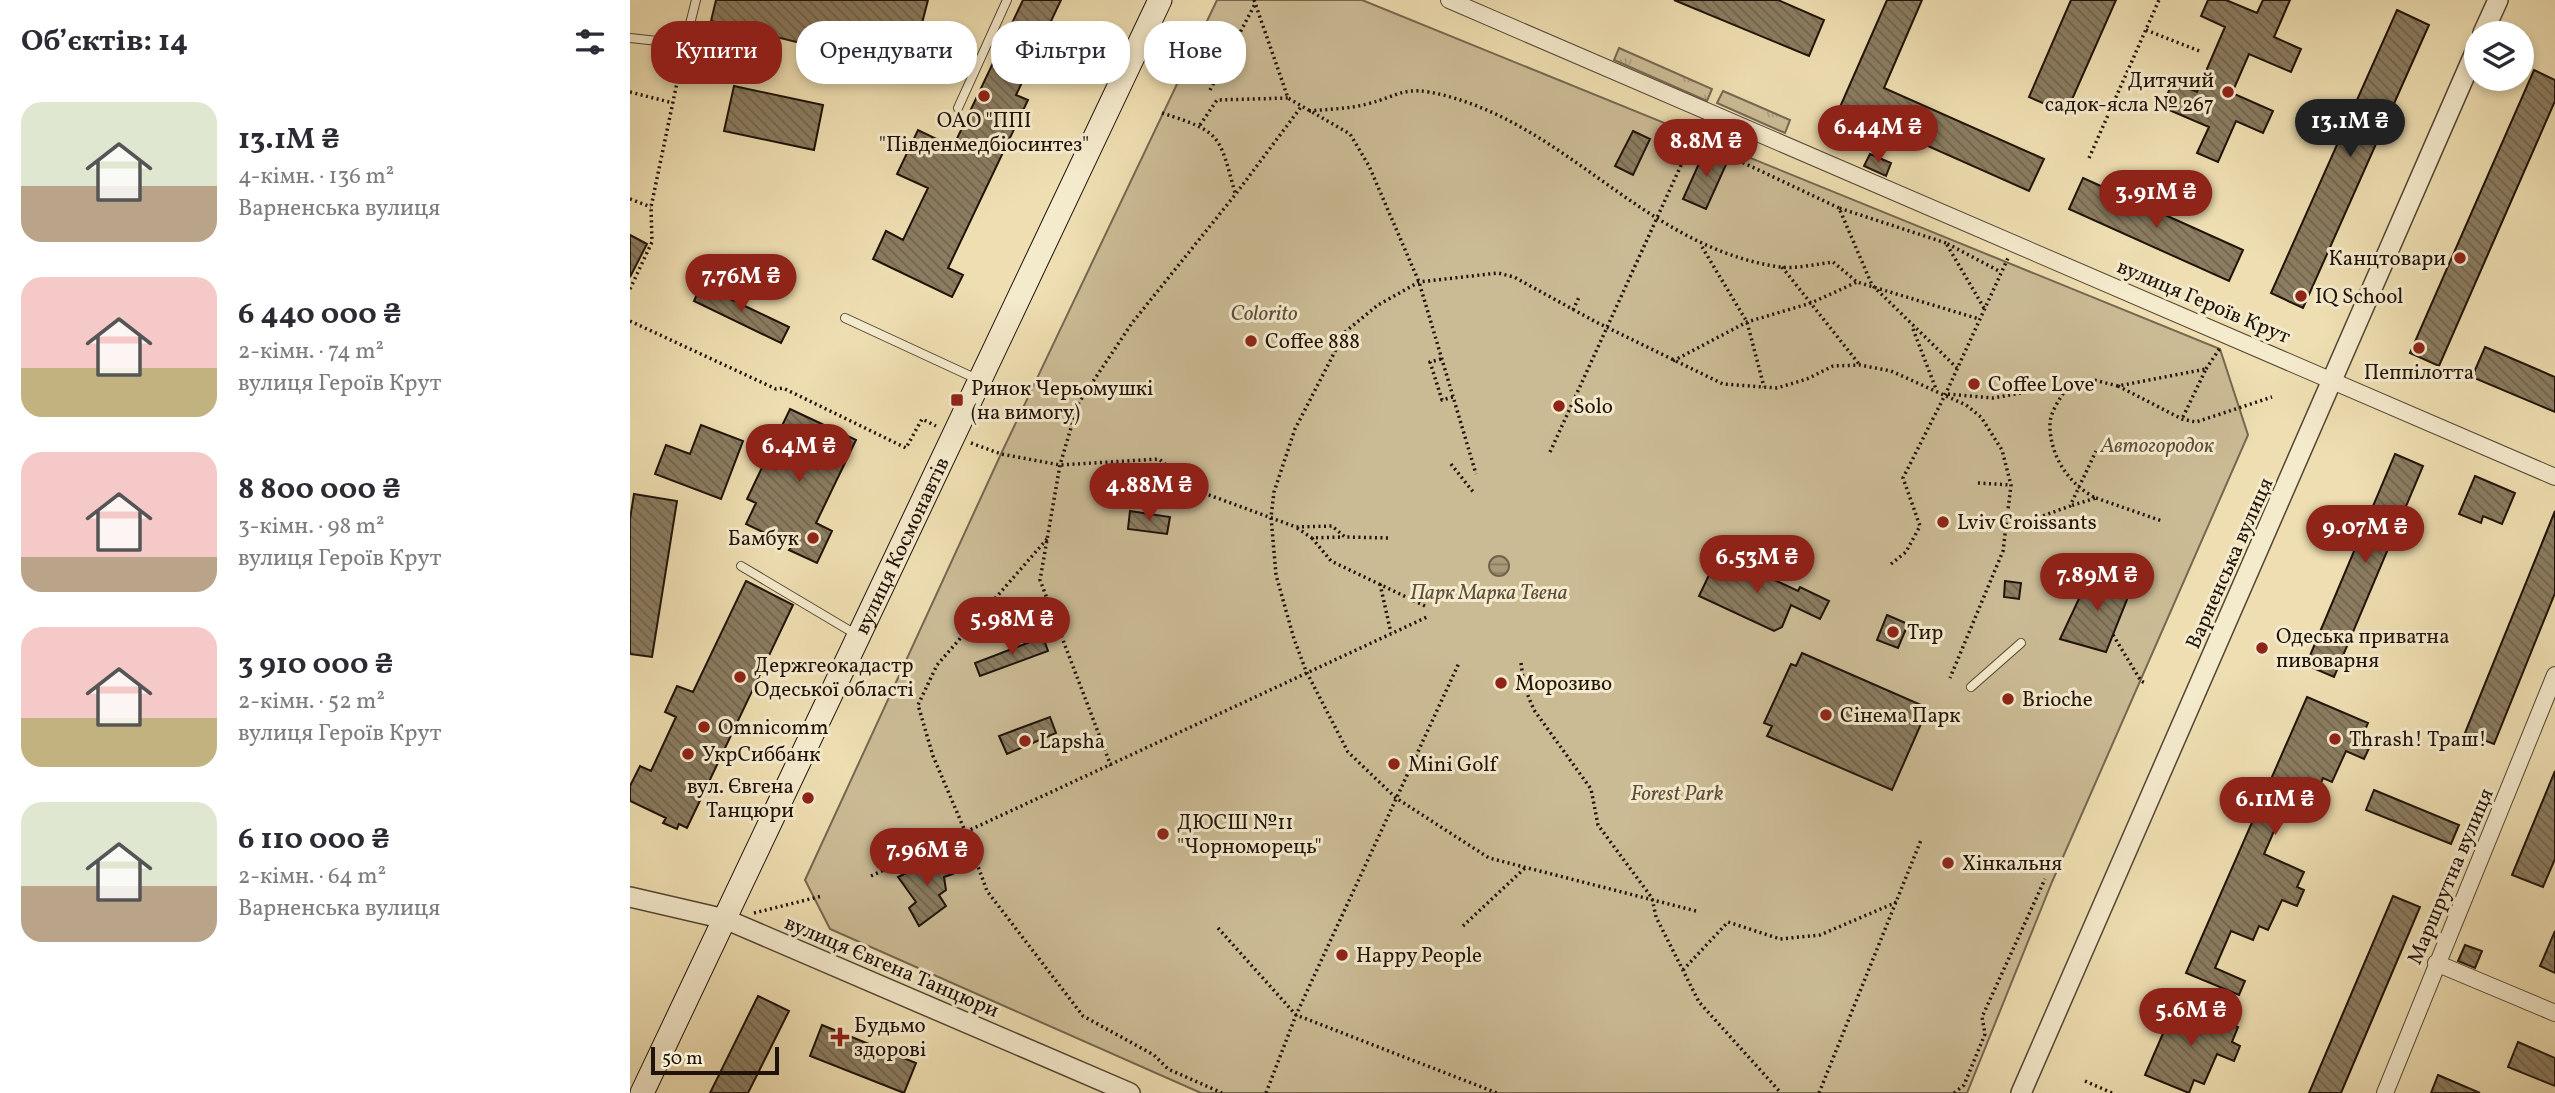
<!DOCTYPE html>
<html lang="uk">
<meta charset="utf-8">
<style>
:root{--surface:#fff;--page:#f7f7f7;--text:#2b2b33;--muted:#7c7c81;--accent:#8f2418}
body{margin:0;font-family:Vollkorn,serif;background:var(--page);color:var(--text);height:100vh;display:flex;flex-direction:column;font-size:26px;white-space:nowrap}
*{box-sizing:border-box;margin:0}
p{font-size:23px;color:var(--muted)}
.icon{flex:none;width:38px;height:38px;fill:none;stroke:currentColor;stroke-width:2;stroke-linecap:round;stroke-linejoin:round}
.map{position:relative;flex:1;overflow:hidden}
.panel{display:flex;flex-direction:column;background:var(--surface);width:630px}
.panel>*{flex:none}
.top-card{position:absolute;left:21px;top:21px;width:665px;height:63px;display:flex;gap:14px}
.controls{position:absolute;left:1834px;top:21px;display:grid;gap:14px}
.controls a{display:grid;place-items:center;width:70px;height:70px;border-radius:50%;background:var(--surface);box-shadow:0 4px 10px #0003;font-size:35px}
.scale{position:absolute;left:21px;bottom:18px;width:128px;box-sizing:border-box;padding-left:7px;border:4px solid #20130a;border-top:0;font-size:19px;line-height:24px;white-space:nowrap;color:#20130a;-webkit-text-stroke:5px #f4eacc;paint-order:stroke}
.price{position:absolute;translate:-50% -60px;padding:0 16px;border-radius:24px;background:var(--accent);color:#fff;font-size:23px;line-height:46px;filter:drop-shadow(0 2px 4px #0008)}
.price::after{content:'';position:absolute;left:50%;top:42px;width:21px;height:16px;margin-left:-10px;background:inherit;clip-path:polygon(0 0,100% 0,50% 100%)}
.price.current{background:#222;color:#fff}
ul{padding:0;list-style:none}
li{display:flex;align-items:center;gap:21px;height:175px;padding:0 21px}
li span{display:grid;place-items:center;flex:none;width:196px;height:140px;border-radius:21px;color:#555}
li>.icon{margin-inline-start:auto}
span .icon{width:84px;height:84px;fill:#fffc;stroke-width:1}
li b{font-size:30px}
h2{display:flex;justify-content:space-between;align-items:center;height:84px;padding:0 21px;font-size:30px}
.pill{padding:0 24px;border-radius:28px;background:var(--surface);box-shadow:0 4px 10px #0003;font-size:24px;line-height:63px}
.pill.current{background:var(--accent);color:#fff}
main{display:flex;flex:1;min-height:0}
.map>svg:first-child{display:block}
.grass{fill:url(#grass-tufts);stroke:#766750;stroke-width:2}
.park{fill:#cbbb95;stroke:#766750;stroke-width:2}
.water{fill:url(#water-rules);stroke:#72634c;stroke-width:2}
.building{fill:url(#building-back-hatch);stroke:#20130a;stroke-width:2}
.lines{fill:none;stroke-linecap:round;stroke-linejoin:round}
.service-casing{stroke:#544634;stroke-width:10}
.minor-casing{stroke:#544634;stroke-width:18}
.tertiary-casing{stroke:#544634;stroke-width:22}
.secondary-casing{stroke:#20130a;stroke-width:25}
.path{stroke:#20130a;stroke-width:3.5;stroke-dasharray:2 3.5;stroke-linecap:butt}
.service{stroke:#f4eacc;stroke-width:8}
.minor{stroke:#f4eacc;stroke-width:16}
.tertiary{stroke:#f4eacc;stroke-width:19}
.secondary{stroke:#f4eacc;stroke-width:23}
.poi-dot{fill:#8f2418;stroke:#f4eacc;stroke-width:2.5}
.labels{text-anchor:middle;stroke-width:6;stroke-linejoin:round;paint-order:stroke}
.poi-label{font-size:21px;fill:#20130a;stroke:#f4eacc;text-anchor:start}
.street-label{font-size:21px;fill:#20130a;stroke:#f4eacc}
.park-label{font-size:21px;font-style:italic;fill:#5c4e3b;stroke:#f4eacc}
</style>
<main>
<section class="panel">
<h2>Об’єктів: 14<svg class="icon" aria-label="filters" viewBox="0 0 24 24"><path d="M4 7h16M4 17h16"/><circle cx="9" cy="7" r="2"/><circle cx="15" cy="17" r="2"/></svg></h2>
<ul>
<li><span style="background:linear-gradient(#dfe7d0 60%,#b9a48a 0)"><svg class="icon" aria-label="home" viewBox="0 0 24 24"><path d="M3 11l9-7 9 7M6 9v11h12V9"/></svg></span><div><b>13.1M ₴</b><p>4-кімн. · 136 m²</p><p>Варненська вулиця</p></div></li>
<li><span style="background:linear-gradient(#f6c9c9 65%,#c2b280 0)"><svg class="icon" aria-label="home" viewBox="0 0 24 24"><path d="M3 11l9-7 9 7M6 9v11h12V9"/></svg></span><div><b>6 440 000 ₴</b><p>2-кімн. · 74 m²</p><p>вулиця Героїв Крут</p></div></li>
<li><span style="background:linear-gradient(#f6c9c9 75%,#b9a48a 0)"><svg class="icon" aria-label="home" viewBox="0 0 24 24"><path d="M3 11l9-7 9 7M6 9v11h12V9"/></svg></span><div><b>8 800 000 ₴</b><p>3-кімн. · 98 m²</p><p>вулиця Героїв Крут</p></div></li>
<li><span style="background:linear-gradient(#f6c9c9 65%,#c2b280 0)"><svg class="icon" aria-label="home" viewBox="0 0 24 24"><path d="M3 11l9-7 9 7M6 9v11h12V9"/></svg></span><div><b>3 910 000 ₴</b><p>2-кімн. · 52 m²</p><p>вулиця Героїв Крут</p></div></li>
<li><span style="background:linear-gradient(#dfe7d0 60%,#b9a48a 0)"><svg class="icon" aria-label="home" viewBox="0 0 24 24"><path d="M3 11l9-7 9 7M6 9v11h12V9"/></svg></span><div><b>6 110 000 ₴</b><p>2-кімн. · 64 m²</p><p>Варненська вулиця</p></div></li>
</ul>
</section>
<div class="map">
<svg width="1925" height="1093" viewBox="0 0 1925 1093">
<defs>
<pattern id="grass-tufts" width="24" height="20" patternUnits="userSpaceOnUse" patternTransform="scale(1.75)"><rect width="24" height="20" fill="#cbbb95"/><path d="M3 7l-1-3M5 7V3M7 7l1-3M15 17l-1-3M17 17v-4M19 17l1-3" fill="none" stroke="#aea07f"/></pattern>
<pattern id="water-rules" width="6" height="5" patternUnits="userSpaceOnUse" patternTransform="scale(1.75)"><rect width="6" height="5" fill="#a89978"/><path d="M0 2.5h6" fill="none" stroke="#887c61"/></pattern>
<pattern id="building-back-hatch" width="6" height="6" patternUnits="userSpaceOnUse" patternTransform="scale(1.75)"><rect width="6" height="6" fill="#8b7d61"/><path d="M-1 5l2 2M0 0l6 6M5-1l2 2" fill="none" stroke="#71654e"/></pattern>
</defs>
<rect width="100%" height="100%" fill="#eedeb1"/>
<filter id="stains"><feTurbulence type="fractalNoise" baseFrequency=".00286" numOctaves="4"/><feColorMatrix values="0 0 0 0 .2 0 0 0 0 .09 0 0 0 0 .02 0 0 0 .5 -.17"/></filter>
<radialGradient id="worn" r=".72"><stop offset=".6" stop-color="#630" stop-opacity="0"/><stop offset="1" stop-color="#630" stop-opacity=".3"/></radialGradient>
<path class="grass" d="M 989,48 L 1082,89 L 1077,101 L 984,60 Z
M 1093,91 L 1160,120 L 1155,133 L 1087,103 Z"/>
<path class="park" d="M 587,0 L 732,0 L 1590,349 L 1618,435 L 1422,882 L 1337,1093 L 571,1093 L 200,929 L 175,880 L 371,454 Z"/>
<path class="water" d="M859 566a10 10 0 1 1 20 0a10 10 0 1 1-20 0Z"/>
<path class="building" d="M 86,0 L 298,0 L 280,70 L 81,21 Z
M 393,0 L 431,0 L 386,95 L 398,100 L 318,268 L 333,275 L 322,297 L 243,259 L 256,231 L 273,240 L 298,188 L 267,174 L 288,130 L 323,147 Z
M 1044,0 L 1148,0 L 1194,20 L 1179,56 Z
M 1257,0 L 1292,0 L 1254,88 L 1414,159 L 1399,191 L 1210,107 Z
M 1441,0 L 1486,0 L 1436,113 L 1399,97 Z
M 1578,0 L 1596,0 L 1627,13 L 1633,0 L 1660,0 L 1644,37 L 1671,49 L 1661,72 L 1619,54 L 1602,93 L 1643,111 L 1633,133 L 1606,121 L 1588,162 L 1567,153 L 1579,127 L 1532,107 L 1543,81 L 1567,92 L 1595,27 L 1571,16 Z
M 1767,10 L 1799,25 L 1673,308 L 1641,293 Z
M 1904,70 L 1925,80 L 1925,101 L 1809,366 L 1780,353 Z
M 104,86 L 193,105 L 184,150 L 94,131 Z
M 1003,131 L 1020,139 L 1003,175 L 985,166 Z
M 1076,148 L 1099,158 L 1076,209 L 1053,199 Z
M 1240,154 L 1261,163 L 1256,176 L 1234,166 Z
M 1453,178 L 1613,250 L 1599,281 L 1439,209 Z
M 0,235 L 17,244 L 0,277 Z
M 71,285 L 159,327 L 151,343 L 64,301 Z
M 1855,347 L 1925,377 L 1925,412 L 1842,377 Z
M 160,409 L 226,440 L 186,523 L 202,531 L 187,563 L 159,550 L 162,546 L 116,524 L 126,503 L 117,499 Z
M 71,425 L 113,441 L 91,499 L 25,474 L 36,445 L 60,454 Z
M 1765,454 L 1793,466 L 1704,677 L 1676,665 Z
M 1845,476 L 1885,493 L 1872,524 L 1853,516 L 1851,523 L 1829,514 Z
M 4,494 L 47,501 L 22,657 L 0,654 L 0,519 Z
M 500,511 L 540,517 L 537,534 L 498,529 Z
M 1925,511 L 1925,593 L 1864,744 L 1835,733 Z
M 1089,554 L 1168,591 L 1170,587 L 1199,601 L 1190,619 L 1161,605 L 1152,627 L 1144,631 L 1069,596 Z
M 1462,571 L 1502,587 L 1476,652 L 1430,639 Z
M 116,581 L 163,605 L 57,828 L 49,824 L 47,829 L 33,823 L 36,818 L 0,801 L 0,786 L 10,766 L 21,771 L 46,717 L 35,712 L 47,686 L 63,692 Z
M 1375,581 L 1391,583 L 1389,599 L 1374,597 Z
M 1257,615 L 1278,624 L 1268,648 L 1247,640 Z
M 413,637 L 418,651 L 350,676 L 345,663 Z
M 1172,653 L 1298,708 L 1262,790 L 1137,736 L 1142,726 L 1134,723 L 1161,664 L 1166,666 Z
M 1677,697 L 1738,723 L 1731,739 L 1741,744 L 1734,759 L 1716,751 L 1702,782 L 1693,778 L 1687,792 L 1665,783 L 1634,854 L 1674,872 L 1667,887 L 1674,890 L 1667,906 L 1652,900 L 1638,930 L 1629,926 L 1623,940 L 1601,931 L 1585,968 L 1615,981 L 1609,995 L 1556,973 Z
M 420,717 L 426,733 L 377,754 L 369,736 Z
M 1925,771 L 1925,859 L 1913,887 L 1882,875 Z
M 1744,790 L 1829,825 L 1821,844 L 1736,810 Z
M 315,855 L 323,874 L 314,877 L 316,890 L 309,895 L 316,906 L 289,926 L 279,908 L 286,902 L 268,877 Z
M 1763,896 L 1790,907 L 1711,1093 L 1679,1093 Z
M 1925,931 L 1925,973 L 1910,966 Z
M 1835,945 L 1852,951 L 1845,968 L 1828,961 Z
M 128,996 L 159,1011 L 118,1093 L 80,1093 Z
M 1547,1001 L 1608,1027 L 1602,1042 L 1610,1046 L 1604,1061 L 1587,1054 L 1574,1084 L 1564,1080 L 1559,1093 L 1515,1075 Z
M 192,1025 L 286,1063 L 274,1093 L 180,1056 Z
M 1888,1042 L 1925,1058 L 1925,1086 L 1878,1067 Z
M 1808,1075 L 1850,1093 L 1801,1093 Z"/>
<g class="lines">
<defs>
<path id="service" d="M 0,38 L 55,44 L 66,0
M 328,108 L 377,0
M 215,318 L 349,380
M 111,566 L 227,635
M 1341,687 L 1391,643"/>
<path id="minor" d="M 819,0 L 1925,477
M 1806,963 L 1925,1013
M 1755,1093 L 1925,675"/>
<path id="tertiary" d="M 1853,33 L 1868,0
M 0,897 L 95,919 L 500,1093
M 1391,1093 L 1846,50"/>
<g id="secondary">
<path id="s1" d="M 12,1093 L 530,0"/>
</g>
</defs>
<use href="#service" class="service-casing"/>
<use href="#minor" class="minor-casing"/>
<use href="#tertiary" class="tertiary-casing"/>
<use href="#secondary" class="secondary-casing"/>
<path class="path" d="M 624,0 L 658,98 L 720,134 L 739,166 L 789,282 L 846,474
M 1516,30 L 1572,52
M 580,90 L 625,4
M 0,92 L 43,103
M 679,111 C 698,109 719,109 737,104 C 772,95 773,85 813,95 C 940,127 1017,248 1150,267 C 1166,269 1187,264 1203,262 L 1227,282 L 1349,319
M 532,113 C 591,132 589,134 605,193
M 570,125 L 587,100 L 658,98
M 1063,139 L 1209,208
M 1241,146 L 1257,110
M 1459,158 L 1529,0
M 0,199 L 21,207
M 1316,243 L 1209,208 L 1242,285 L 1327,368
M 1072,247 L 1117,322 L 1134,387
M 1152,267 L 1229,364
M 0,289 L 22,242 L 21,207 L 53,54
M 1354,308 L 1316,243 L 1369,271
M 943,310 L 950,295
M 0,321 L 146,389 L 153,388 L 276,448 L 292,419 L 306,426
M 1283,329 L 1306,389
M 811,359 L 800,362 L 812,400 L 823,397
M 1043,361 L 1117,322 L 1181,303 L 1227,282
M 1576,369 L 1590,348
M 1439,384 C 1433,395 1421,409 1420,423 C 1419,455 1439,485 1466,498 L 1440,506
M 1488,386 L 1552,419 L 1566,422 L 1642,397
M 1318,394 L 1363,398 L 1464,380 L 1488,386 L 1576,369 L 1552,419
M 341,443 L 371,454 L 430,465 L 529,459 L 568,491 L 666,527 L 702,526 L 715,537 L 759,538
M 920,452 L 1069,126
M 821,464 L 844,493
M 1348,483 L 1381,485
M 1466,498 L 1532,521
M 667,528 L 682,538 L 712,537
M 1377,529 L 1440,506 L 1466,451
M 682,538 L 701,561 L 797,607
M 417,539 L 307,665 L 288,705 L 303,756 L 335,831 L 357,891 L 453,1016 L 524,1055 L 538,1069 L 592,1093
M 1261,564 L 1276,552 L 1290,526 L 1273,478 L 1316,393 L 1378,258
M 750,584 L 761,633
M 1483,635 L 1511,681 L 1517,684
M 891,663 L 894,686 L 904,710 L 961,789 L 968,825 L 1022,898 L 1026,917 L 1069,1002 L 1151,1093
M 481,766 L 410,580 L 430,465 L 448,404 L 502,323 L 605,195 L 671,107
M 241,876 L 797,617
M 1066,911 L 859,858 L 766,798 L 718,752 L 676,671 L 664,639 L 646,575 L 641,517 L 644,492 L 665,429 L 715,332 L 748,305 L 789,282 L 868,273 L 884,277 L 966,322 L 1093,384 L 1147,388 L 1177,379 L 1203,366 L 1230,365 L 1261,371 L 1336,405 L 1351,417 L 1372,450 L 1381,485 L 1373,551 L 1320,678
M 124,913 L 192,896
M 833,926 L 896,867
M 588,928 L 666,1015 L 867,1093
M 1053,970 L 1098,922 L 1150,939 L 1190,935 L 1267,902
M 1455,1081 L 1482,1093
M 636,1093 L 666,1015 L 829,663
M 1189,1093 L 1291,840
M 1324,1093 L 1334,1085 L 1355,1034 L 1352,1017 L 1415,879"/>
<use href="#service" class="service"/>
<use href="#minor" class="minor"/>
<use href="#tertiary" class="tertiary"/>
<use href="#secondary" class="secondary"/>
</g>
<g class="poi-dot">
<circle cx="1598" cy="92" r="7"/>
<circle cx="354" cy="96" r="7"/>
<circle cx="1830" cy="258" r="7"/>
<circle cx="1671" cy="296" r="7"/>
<circle cx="621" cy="341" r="7"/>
<circle cx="1789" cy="348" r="7"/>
<circle cx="1344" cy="384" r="7"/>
<rect x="320" y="393" width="14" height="14" rx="3.5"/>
<circle cx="929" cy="406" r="7"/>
<circle cx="1313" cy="522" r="7"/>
<circle cx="183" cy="538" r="7"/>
<circle cx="1263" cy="632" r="7"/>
<circle cx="1632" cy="648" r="7"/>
<circle cx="110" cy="677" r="7"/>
<circle cx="871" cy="683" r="7"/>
<circle cx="1378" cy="699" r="7"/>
<circle cx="1196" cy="715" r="7"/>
<circle cx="74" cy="727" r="7"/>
<circle cx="1705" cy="739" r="7"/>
<circle cx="395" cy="741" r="7"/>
<circle cx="58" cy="754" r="7"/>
<circle cx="764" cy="764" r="7"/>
<circle cx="178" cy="798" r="7"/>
<circle cx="533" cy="834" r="7"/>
<circle cx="1318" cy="863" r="7"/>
<circle cx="712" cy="955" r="7"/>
<path d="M206.5 1026.5h7v7h7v7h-7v7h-7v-7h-7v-7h7z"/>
</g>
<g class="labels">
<g class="poi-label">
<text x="1584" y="87" text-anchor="end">Дитячий<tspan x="1584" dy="24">садок-ясла № 267</tspan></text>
<text x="354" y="127" text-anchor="middle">ОАО "ППІ<tspan x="354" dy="24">"Південмедбіосинтез"</tspan></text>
<text x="1816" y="265" text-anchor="end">Канцтовари</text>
<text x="1685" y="303">IQ School</text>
<text x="635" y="348">Coffee 888</text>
<text x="1789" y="379" text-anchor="middle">Пеппілотта</text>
<text x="1358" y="391">Coffee Love</text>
<text x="341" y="395">Ринок Черьомушкі<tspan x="341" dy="24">(на вимогу)</tspan></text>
<text x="943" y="413">Solo</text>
<text x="1327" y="529">Lviv Croissants</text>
<text x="169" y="545" text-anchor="end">Бамбук</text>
<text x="1277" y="639">Тир</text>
<text x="1646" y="643">Одеська приватна<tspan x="1646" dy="24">пивоварня</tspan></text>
<text x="124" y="672">Держгеокадастр<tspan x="124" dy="24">Одеської області</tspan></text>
<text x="885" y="690">Морозиво</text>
<text x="1392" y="706">Brioche</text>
<text x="1210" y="722">Сінема Парк</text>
<text x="88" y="734">Omnicomm</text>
<text x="1719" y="746">Thrash! Траш!</text>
<text x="409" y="748">Lapsha</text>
<text x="72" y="761">УкрСиббанк</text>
<text x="778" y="771">Mini Golf</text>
<text x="164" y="793" text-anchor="end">вул. Євгена<tspan x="164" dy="24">Танцюри</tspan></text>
<text x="547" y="829">ДЮСШ №11<tspan x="547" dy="24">"Чорноморець"</tspan></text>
<text x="1332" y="870">Хінкальня</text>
<text x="726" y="962">Happy People</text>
<text x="224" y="1032">Будьмо<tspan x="224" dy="24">здорові</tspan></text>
</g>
<g class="street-label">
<text transform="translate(1574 301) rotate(23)" y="7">вулиця Героїв Крут</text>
<text dy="7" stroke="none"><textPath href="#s1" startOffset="606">вулиця Космонавтів</textPath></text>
<text transform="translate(1599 563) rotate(-66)" y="7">Варненська вулиця</text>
<text transform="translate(1820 876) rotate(-67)" y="7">Маршрутна вулиця</text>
<text transform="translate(262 966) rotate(23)" y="7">вулиця Євгена Танцюри</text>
</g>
<g class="park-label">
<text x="634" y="320">Colorito</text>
<text x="1527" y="452">Автогородок</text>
<text x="859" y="599">Парк Марка Твена</text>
<text x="1047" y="800">Forest Park</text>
</g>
</g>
<rect width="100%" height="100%" filter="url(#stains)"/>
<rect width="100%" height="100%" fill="url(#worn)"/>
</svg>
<div class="controls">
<a><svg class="icon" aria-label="layers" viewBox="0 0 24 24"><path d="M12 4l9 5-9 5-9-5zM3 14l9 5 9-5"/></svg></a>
</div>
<div class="scale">50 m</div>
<b class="price current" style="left:1720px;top:159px">13.1M ₴</b>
<b class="price" style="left:1248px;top:165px">6.44M ₴</b>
<b class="price" style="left:1076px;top:179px">8.8M ₴</b>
<b class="price" style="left:1526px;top:230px">3.91M ₴</b>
<b class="price" style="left:111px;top:314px">7.76M ₴</b>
<b class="price" style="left:169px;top:484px">6.4M ₴</b>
<b class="price" style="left:519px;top:523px">4.88M ₴</b>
<b class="price" style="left:1735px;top:565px">9.07M ₴</b>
<b class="price" style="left:1127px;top:595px">6.53M ₴</b>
<b class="price" style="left:1467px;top:613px">7.89M ₴</b>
<b class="price" style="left:382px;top:657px">5.98M ₴</b>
<b class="price" style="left:1645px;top:837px">6.11M ₴</b>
<b class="price" style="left:297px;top:888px">7.96M ₴</b>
<b class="price" style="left:1561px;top:1048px">5.6M ₴</b>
<div class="top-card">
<a class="pill current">Купити</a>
<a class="pill">Орендувати</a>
<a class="pill">Фільтри</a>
<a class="pill">Нове</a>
</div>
</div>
</main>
